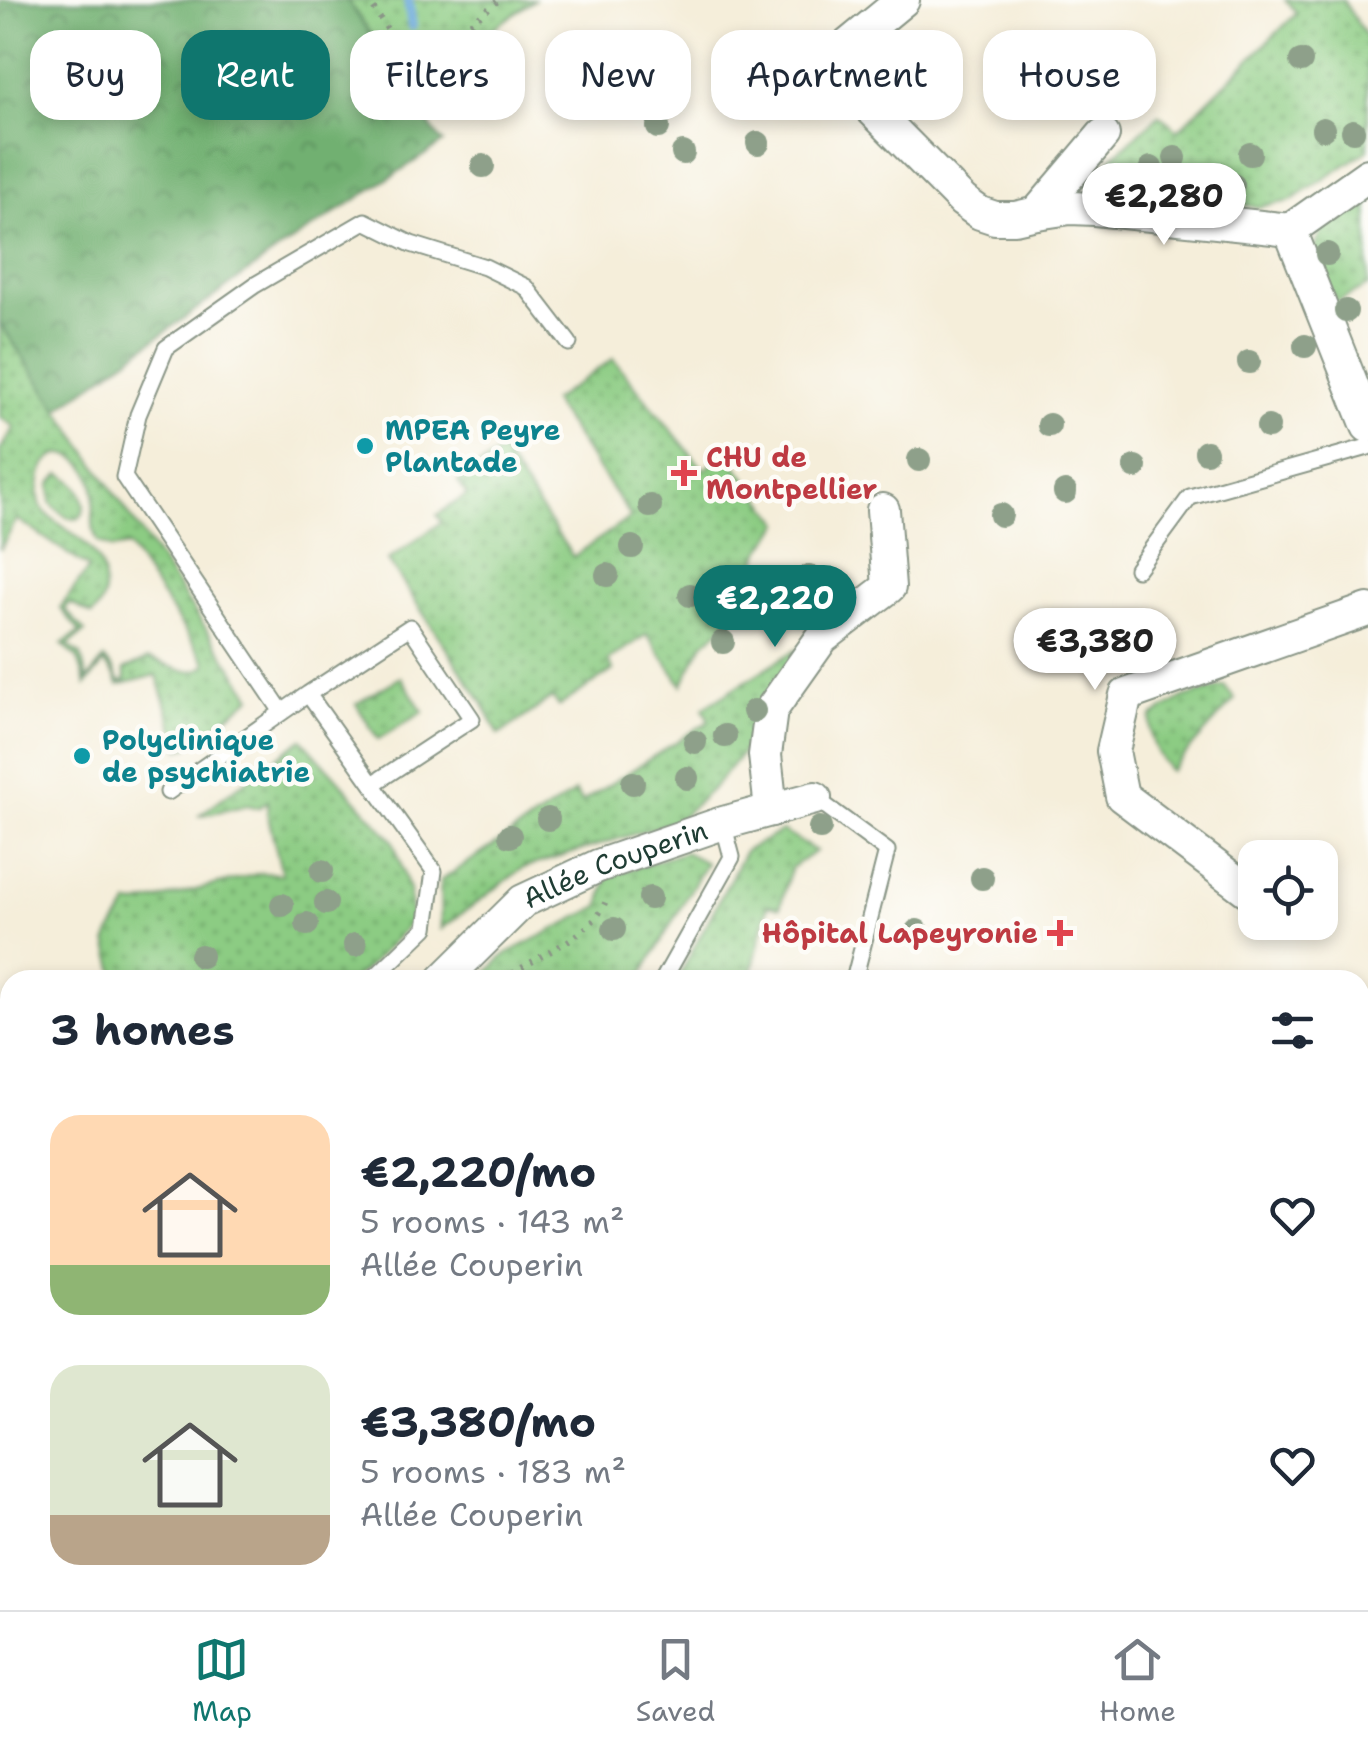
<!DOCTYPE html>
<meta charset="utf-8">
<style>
:root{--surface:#fff;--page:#f2f2f3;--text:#1f2937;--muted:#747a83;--line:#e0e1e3;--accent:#0f766e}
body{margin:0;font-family:"Shantell Sans",sans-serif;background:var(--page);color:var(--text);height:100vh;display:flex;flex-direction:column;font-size:38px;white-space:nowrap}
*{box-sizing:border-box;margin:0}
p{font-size:32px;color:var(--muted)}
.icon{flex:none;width:55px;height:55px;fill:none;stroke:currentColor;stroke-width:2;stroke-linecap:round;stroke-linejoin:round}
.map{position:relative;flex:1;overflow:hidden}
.panel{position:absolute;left:0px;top:970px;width:1370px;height:640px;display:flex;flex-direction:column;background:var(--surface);border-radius:30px 30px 0 0;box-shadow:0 5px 15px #0003}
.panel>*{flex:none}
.guide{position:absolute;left:30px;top:30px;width:1310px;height:90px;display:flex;gap:20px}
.controls{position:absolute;left:1238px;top:840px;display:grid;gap:20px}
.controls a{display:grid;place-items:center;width:100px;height:100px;border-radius:20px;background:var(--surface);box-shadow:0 5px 15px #0003;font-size:50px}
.price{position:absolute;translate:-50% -85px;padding:0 22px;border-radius:35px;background:#fff;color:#222;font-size:32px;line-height:65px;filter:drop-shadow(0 2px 5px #0008)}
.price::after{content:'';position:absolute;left:50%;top:60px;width:30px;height:22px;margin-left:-15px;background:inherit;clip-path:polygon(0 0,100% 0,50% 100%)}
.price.active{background:var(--accent);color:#fff}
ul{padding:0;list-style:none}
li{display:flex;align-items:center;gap:30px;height:250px;padding:0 50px}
li span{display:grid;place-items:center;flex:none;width:280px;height:200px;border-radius:30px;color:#555}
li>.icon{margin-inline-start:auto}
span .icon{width:120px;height:120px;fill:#fffc;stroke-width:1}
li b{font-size:42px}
h2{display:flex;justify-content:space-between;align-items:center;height:120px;padding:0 50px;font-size:42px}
.pill{padding:0 35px;border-radius:30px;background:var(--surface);box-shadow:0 5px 15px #0003;font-size:35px;line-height:90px}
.pill.active{background:var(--accent);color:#fff}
.tab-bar{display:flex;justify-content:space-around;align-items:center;height:140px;border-top:2px solid var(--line);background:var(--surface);font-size:28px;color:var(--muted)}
.tab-bar a{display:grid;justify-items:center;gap:5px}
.tab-bar .active{color:var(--accent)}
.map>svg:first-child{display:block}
.grass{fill:url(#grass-dots);stroke:#56845c;stroke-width:2.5;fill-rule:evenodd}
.forest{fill:url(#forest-crowns);stroke:#487652;stroke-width:2.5}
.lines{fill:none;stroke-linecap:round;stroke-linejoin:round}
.stream{stroke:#66a7da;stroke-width:10}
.service-casing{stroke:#8a9687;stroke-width:19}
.minor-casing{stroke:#8a9687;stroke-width:36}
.path{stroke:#8a9687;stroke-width:6;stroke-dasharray:2.5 8;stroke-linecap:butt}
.service{stroke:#fff;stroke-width:15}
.minor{stroke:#fff;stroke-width:32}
.tree{fill:#8ea08a}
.culture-dot{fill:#0f9aa8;stroke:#fdfcf7;stroke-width:4}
.health-dot{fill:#e0444e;stroke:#fdfcf7;stroke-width:4}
.labels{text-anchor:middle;stroke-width:9;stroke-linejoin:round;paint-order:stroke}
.culture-label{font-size:28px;font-weight:bold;fill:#0d838f;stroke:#fdfcf7;text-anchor:start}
.health-label{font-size:28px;font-weight:bold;fill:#be3a42;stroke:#fdfcf7;text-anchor:start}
.street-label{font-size:28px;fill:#1f3d34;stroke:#fdfcf7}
</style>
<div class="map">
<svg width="1368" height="1610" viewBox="0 0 1368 1610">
<defs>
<pattern id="grass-dots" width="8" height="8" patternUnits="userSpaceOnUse" patternTransform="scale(2.5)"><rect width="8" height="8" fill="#8ccc83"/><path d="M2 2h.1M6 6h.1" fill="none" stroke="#72a76c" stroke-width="1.8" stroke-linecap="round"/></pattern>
<pattern id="forest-crowns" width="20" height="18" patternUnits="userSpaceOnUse" patternTransform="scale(2.5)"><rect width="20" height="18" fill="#71b071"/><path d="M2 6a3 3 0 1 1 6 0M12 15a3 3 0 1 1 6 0" fill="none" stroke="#5c905e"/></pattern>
</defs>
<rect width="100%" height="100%" fill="#fdfcf7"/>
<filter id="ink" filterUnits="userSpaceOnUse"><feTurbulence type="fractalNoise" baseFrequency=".01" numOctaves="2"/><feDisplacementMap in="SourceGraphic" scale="20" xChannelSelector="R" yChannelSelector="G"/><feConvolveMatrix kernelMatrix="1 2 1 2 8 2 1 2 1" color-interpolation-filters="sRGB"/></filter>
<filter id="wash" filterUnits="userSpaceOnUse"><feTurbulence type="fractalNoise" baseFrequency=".0048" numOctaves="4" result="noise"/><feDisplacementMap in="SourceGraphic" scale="40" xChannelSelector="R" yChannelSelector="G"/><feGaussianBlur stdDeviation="2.25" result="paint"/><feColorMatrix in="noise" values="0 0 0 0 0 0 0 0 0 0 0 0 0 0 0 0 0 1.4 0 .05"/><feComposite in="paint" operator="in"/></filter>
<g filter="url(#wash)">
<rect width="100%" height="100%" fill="#f5eeda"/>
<path class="grass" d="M 347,0 L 534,0 L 407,88 Z
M 1285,0 L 1343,0 L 1368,40 L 1368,150 L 1291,201 L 1258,207 L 1080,186 L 1159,115 L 1178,130 L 1297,13 Z
M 1368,188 L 1368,286 L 1331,305 L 1311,258 L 1324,225 Z
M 0,323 L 252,697 L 189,747 L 180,749 L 157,675 L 118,685 L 115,676 L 104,663 L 86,685 L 78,659 L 62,644 L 80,632 L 60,608 L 89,568 L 17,519 L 0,550 L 0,450 L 15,427 L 0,417 ZM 61,454 C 71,455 76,457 83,464 C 106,490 84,516 98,542 L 112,549 L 128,546 L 206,662 L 205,666 C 185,679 169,663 148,659 L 124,670 L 126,680 L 120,682 L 113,669 L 104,659 L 87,680 L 81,655 L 68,645 L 85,632 L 65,609 L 70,603 L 92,615 C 101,607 104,600 104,588 C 106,559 86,542 64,527 C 56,521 45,515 41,506 C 37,497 39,484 41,475 C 44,463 49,458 61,454 Z
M 613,359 L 704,470 L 726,453 L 781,523 L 760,552 L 748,594 L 726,624 L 703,644 L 682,685 L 647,634 L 608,661 L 613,670 L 559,706 L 552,698 L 499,735 L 482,702 L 388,560 L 442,522 L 437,515 L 467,495 L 458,481 L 501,451 L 573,557 L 631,517 L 552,401 Z
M 60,474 C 96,487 90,547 51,503 L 50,485 Z
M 797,649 L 751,742 L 715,786 L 677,821 L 523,868 L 441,929 L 440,881 L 575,792 L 582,802 L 709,721 L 703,708 Z
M 401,677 L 423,712 L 378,739 L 356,704 Z
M 1224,686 L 1235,699 L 1170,771 C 1157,755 1147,738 1152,717 L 1183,698 Z
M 302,739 L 393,841 L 409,889 L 412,921 L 367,968 L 352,980 L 117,980 L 107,942 L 109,936 L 129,904 L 138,905 L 261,873 L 282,874 L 267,812 L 268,801 L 258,808 L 248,805 L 198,816 Z
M 782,831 L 816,851 L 791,868 L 780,907 L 768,905 L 750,980 L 677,980 L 745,851 Z
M 685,852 L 706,863 L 639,980 L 479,980 L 506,954 L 600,906 L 608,876 Z
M 390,1600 L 746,1600 L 736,1610 L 396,1610 Z"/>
<path class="forest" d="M 0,0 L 347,0 L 407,88 L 413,104 L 443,143 L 280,249 L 58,409 L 0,323 Z"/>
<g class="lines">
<path class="stream" d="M 408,0 L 412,26"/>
</g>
</g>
<g filter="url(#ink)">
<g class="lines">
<defs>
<path id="service" d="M 1137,569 L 1190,497 L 1368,447
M 308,694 L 410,627 L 472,719 L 373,784
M 282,712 L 124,477 L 138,415 L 166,348 L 255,285 L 365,221 L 411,244 L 485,267 L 526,287 L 569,343
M 168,792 L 308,694 L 434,871 L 426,928 L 372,980
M 815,798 L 887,851 L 854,980
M 663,980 L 732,857 L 723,823
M 0,1145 L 10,1158"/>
<g id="minor">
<path d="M 903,0 L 847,46 L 838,57 L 837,64 L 841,76 L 850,87 L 963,201 L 980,213 L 995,218 L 1015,218 L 1037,213 L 1103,135"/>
<path d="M 1368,175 L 1290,230 L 1368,426"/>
<path d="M 1037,213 L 1070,208 L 1095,209 L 1290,230"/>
<path d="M 771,810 L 765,755 L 771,710 L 822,638 L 889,587 L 883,510"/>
<path d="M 1247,890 L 1122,796 L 1113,751 L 1126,695 L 1368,610"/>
<path id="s1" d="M 443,980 L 523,901 L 598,866 L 723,823 L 815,798"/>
<path d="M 375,1600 L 381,1610"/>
</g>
</defs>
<use href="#service" class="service-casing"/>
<use href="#minor" class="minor-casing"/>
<path class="path" d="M 368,0 L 403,53 L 423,62 L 499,0
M 505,980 C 533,955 599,936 607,896"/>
<use href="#service" class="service"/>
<use href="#minor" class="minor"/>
</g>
<g class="tree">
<circle cx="1301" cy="61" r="12"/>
<circle cx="606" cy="63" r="12"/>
<circle cx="635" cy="100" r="12"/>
<circle cx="658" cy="127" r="12"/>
<circle cx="1323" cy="129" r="12"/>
<circle cx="1353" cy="131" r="12"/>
<circle cx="758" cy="143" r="12"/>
<circle cx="683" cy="153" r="12"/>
<circle cx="1250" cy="154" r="12"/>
<circle cx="1175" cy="158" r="12"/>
<circle cx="483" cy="166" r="12"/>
<circle cx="1151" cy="168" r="12"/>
<circle cx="1233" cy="185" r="12"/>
<circle cx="1327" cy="254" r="12"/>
<circle cx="1346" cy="311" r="12"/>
<circle cx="1305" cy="346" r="12"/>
<circle cx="1249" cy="362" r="12"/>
<circle cx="1049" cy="425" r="12"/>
<circle cx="1268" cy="427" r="12"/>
<circle cx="1206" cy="452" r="12"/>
<circle cx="919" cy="460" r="12"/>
<circle cx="1135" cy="467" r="12"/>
<circle cx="1065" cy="492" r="12"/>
<circle cx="650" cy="506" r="12"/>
<circle cx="1001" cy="515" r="12"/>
<circle cx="632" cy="547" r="12"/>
<circle cx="607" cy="575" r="12"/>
<circle cx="809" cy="576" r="12"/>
<circle cx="690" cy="595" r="12"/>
<circle cx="723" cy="642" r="12"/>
<circle cx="754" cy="711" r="12"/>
<circle cx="725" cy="736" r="12"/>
<circle cx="695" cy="742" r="12"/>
<circle cx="687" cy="778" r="12"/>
<circle cx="633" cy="783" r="12"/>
<circle cx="548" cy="819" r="12"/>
<circle cx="820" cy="828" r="12"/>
<circle cx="510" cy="836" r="12"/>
<circle cx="322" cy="871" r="12"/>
<circle cx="982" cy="878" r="12"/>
<circle cx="650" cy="898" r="12"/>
<circle cx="326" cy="903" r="12"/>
<circle cx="282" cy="905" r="12"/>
<circle cx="307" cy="924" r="12"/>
<circle cx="614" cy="929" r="12"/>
<circle cx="917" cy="931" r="12"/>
<circle cx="355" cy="945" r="12"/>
<circle cx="201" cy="956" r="12"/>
</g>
</g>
<g class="culture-dot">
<circle cx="365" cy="446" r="10"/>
<circle cx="82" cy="756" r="10"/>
</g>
<g class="health-dot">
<path d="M679 458h10v10h10v10h-10v10h-10v-10h-10v-10h10z"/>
<path d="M1055 918h10v10h10v10h-10v10h-10v-10h-10v-10h10z"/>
</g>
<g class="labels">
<g class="culture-label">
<text x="385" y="440">MPEA Peyre<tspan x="385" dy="32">Plantade</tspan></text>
<text x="102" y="750">Polyclinique<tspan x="102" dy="32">de psychiatrie</tspan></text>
</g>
<g class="health-label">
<text x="706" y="467">CHU de<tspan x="706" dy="32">Montpellier</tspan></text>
<text x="1038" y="943" text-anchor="end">Hôpital Lapeyronie</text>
</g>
<g class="street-label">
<text dy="10" stroke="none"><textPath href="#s1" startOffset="212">Allée Couperin</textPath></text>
</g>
</g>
</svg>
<div class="controls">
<a><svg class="icon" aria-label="locate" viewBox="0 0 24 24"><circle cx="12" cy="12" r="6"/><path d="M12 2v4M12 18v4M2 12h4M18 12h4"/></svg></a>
</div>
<b class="price" style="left:1164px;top:248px">€2,280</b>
<b class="price active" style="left:775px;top:650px">€2,220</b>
<b class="price" style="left:1095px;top:693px">€3,380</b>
<div class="guide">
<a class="pill">Buy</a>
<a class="pill active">Rent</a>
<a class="pill">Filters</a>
<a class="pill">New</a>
<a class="pill">Apartment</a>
<a class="pill">House</a>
</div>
<section class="panel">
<h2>3 homes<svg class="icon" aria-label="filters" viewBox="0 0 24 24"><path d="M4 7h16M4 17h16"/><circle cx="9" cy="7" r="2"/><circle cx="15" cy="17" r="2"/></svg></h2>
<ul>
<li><span style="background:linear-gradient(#ffd9b3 75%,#8fb573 0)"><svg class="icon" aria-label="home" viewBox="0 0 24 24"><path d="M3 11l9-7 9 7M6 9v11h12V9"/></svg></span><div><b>€2,220/mo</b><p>5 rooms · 143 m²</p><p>Allée Couperin</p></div><svg class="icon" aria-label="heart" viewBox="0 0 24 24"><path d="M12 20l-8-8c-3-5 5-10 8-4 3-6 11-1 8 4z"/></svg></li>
<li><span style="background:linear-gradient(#dfe7d0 75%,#b9a48a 0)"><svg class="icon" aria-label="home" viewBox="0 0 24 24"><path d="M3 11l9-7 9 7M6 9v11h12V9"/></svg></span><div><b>€3,380/mo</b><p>5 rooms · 183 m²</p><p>Allée Couperin</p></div><svg class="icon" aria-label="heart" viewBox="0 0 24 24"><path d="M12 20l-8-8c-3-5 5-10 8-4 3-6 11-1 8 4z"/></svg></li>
</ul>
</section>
</div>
<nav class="tab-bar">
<a class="active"><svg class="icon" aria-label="map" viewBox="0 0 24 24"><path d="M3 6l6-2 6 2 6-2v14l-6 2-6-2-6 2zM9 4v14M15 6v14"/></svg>Map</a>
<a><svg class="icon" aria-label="saved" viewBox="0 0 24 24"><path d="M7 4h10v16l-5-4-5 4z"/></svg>Saved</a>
<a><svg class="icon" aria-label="home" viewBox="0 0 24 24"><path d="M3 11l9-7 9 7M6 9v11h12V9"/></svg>Home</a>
</nav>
